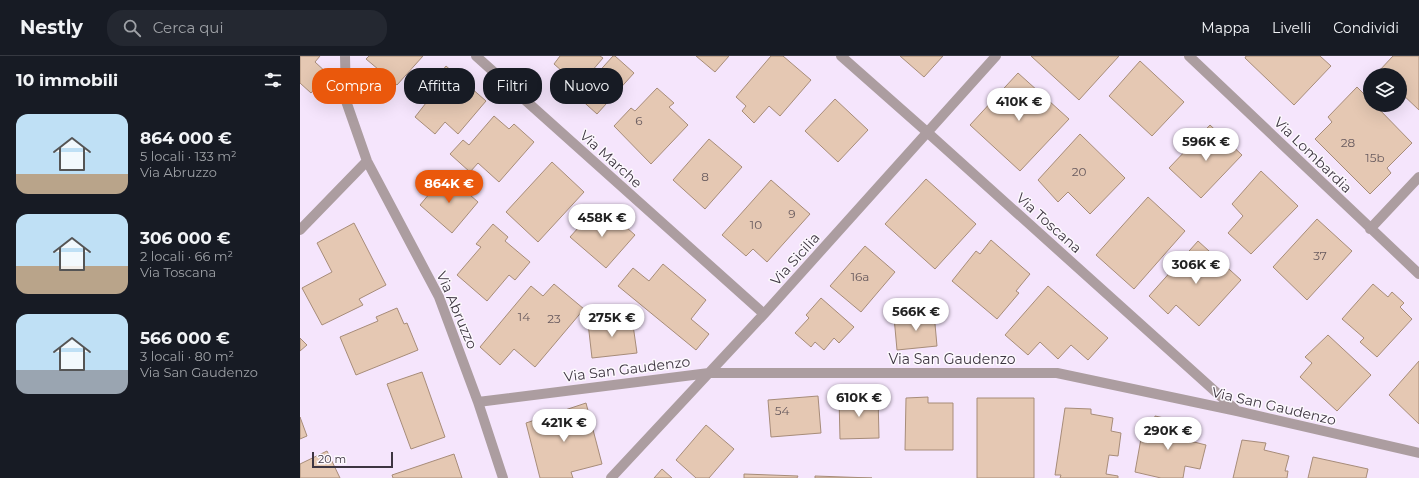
<!DOCTYPE html>
<html lang="it">
<meta charset="utf-8">
<style>
:root{--surface:#171b24;--page:#242831;--text:#f1f3f6;--muted:#9ea1a6;--line:#363941;--accent:#ea580c}
body{margin:0;font-family:Montserrat,sans-serif;background:var(--page);color:var(--text);height:100vh;display:flex;flex-direction:column;font-size:15px;white-space:nowrap}
*{box-sizing:border-box;margin:0}
p{font-size:13px;color:var(--muted)}
.icon{flex:none;width:22px;height:22px;fill:none;stroke:currentColor;stroke-width:2;stroke-linecap:round;stroke-linejoin:round}
.map{position:relative;flex:1;overflow:hidden}
.side{display:flex;flex-direction:column;background:var(--surface);width:300px}
.side>*{flex:none}
.guide{position:absolute;left:12px;top:12px;width:380px;height:36px;display:flex;gap:8px}
.tools{position:absolute;left:1063px;top:12px;display:grid;gap:8px}
.tools a{display:grid;place-items:center;width:44px;height:44px;border-radius:50%;background:var(--surface);box-shadow:0 4px 16px #0002;font-size:20px}
.scale{position:absolute;left:12px;bottom:10px;width:81px;box-sizing:border-box;padding-left:4px;border:2px solid #3d3541;border-top:0;font-size:11px;line-height:14px;white-space:nowrap;color:#3d3541;-webkit-text-stroke:3px #fcf8fd;paint-order:stroke}
.price{position:absolute;translate:-50% -34px;padding:0 9px;border-radius:14px;background:#fff;color:#222;font-size:13px;line-height:26px;filter:drop-shadow(0 1px 2px #0008)}
.price::after{content:'';position:absolute;left:50%;top:24px;width:12px;height:9px;margin-left:-6px;background:inherit;clip-path:polygon(0 0,100% 0,50% 100%)}
.price.selected{background:var(--accent);color:#fff}
ul{padding:0;list-style:none}
li{display:flex;align-items:center;gap:12px;height:100px;padding:0 16px}
li span{display:grid;place-items:center;flex:none;width:112px;height:80px;border-radius:12px;color:#555}
li>.icon{margin-inline-start:auto}
span .icon{width:48px;height:48px;fill:#fffc;stroke-width:1}
li b{font-size:17px}
h2{display:flex;justify-content:space-between;align-items:center;height:48px;padding:0 16px;font-size:17px}
.chip{padding:0 14px;border-radius:16px;background:var(--surface);box-shadow:0 4px 16px #0002;font-size:14px;line-height:36px}
.chip.selected{background:var(--accent);color:#fff}
header{display:flex;align-items:center;gap:24px;box-sizing:border-box;height:56px;padding:0 20px;background:var(--surface);border-bottom:1px solid var(--line)}
header strong{font-size:19px}
nav{display:flex;gap:22px;margin-inline-start:auto;font-size:14px}
.search{width:280px;height:36px;background:var(--page);display:flex;align-items:center;gap:10px;box-sizing:border-box;padding:0 14px;border-radius:16px;color:var(--muted);font-size:15px}
main{display:flex;flex:1;min-height:0}
.map>svg:first-child{display:block}
.building{fill:#e5c8b3;stroke:#a78c79}
.lines{fill:none;stroke-linecap:round;stroke-linejoin:round}
.minor{stroke:#ac9da0;stroke-width:10}
.labels{text-anchor:middle;stroke-width:3;stroke-linejoin:round;paint-order:stroke}
.number-label{font-size:12px;fill:#675a5e}
.street-label{font-size:14px;fill:#3d3541;stroke:#fcf8fd}
</style>
<header>
<strong>Nestly</strong>
<div class="search"><svg class="icon" aria-label="search" viewBox="0 0 24 24"><circle cx="10" cy="10" r="6"/><path d="M15 15l6 6"/></svg>Cerca qui</div>
<nav><a>Mappa</a><a>Livelli</a><a>Condividi</a></nav>
</header>
<main>
<section class="side">
<h2>10 immobili<svg class="icon" aria-label="filters" viewBox="0 0 24 24"><path d="M4 7h16M4 17h16"/><circle cx="9" cy="7" r="2"/><circle cx="15" cy="17" r="2"/></svg></h2>
<ul>
<li><span style="background:linear-gradient(#bfe0f5 75%,#b9a48a 0)"><svg class="icon" aria-label="home" viewBox="0 0 24 24"><path d="M3 11l9-7 9 7M6 9v11h12V9"/></svg></span><div><b>864 000 €</b><p>5 locali · 133 m²</p><p>Via Abruzzo</p></div></li>
<li><span style="background:linear-gradient(#bfe0f5 65%,#b9a48a 0)"><svg class="icon" aria-label="home" viewBox="0 0 24 24"><path d="M3 11l9-7 9 7M6 9v11h12V9"/></svg></span><div><b>306 000 €</b><p>2 locali · 66 m²</p><p>Via Toscana</p></div></li>
<li><span style="background:linear-gradient(#bfe0f5 70%,#9aa5b1 0)"><svg class="icon" aria-label="home" viewBox="0 0 24 24"><path d="M3 11l9-7 9 7M6 9v11h12V9"/></svg></span><div><b>566 000 €</b><p>3 locali · 80 m²</p><p>Via San Gaudenzo</p></div></li>
</ul>
</section>
<div class="map">
<svg width="1119" height="422" viewBox="0 0 1119 422">
<rect width="100%" height="100%" fill="#f5e5fc"/>
<path class="building" d="M 0,0 L 20,0 L 15,6 L 28,18 L 11,37 L 0,27 Z
M 69,0 L 123,0 L 97,29 L 66,3 Z
M 260,0 L 300,0 L 303,2 L 279,30 L 254,8 Z
M 313,0 L 315,0 L 334,17 L 297,58 L 277,40 Z
M 396,0 L 429,0 L 415,16 Z
M 471,0 L 483,0 L 511,24 L 480,60 L 469,50 L 454,67 L 442,55 L 446,50 L 436,41 Z
M 600,0 L 643,0 L 624,21 Z
M 731,0 L 819,0 L 779,44 Z
M 946,0 L 1020,0 L 1031,10 L 994,49 L 945,2 Z
M 1093,0 L 1119,0 L 1119,54 L 1100,36 L 1100,19 L 1082,19 L 1079,15 Z
M 840,5 L 884,46 L 852,80 L 809,40 Z
M 146,10 L 186,45 L 158,78 L 145,66 L 135,78 L 115,61 L 126,47 L 120,42 Z
M 718,17 L 769,63 L 720,115 L 670,69 Z
M 1057,31 L 1070,44 L 1070,49 L 1075,49 L 1112,87 L 1087,112 L 1091,117 L 1070,138 L 1015,83 L 1032,66 L 1028,61 Z
M 357,32 L 374,47 L 369,51 L 388,69 L 351,108 L 314,70 L 331,52 L 335,55 Z
M 535,43 L 568,74 L 538,106 L 505,75 Z
M 194,60 L 209,73 L 214,68 L 234,86 L 199,126 L 178,107 L 170,116 L 150,98 L 163,84 L 169,89 Z
M 910,69 L 942,99 L 901,142 L 869,112 Z
M 780,78 L 825,122 L 790,158 L 768,136 L 758,146 L 738,124 Z
M 409,83 L 442,111 L 405,153 L 373,124 Z
M 252,106 L 284,136 L 238,186 L 206,156 Z
M 961,115 L 998,150 L 951,198 L 928,177 L 943,160 L 932,148 Z
M 146,118 L 178,146 L 152,177 L 120,149 Z
M 626,123 L 676,168 L 635,213 L 585,168 Z
M 471,124 L 510,158 L 467,206 L 453,193 L 446,200 L 422,179 Z
M 848,141 L 885,175 L 834,233 L 796,199 Z
M 296,152 L 314,169 L 318,164 L 335,179 L 306,212 L 270,181 Z
M 1017,163 L 1052,195 L 1007,244 L 973,211 Z
M 54,167 L 86,229 L 59,243 L 63,249 L 22,269 L 2,232 L 32,216 L 17,187 Z
M 193,168 L 208,181 L 205,185 L 230,206 L 215,224 L 209,219 L 187,245 L 157,219 L 181,191 L 176,188 Z
M 691,184 L 730,218 L 716,235 L 719,237 L 697,263 L 652,225 L 676,195 L 680,198 Z
M 898,185 L 941,224 L 899,270 L 876,249 L 868,258 L 849,240 Z
M 565,190 L 595,216 L 561,256 L 530,230 Z
M 363,208 L 406,244 L 391,263 L 409,278 L 396,294 L 318,230 L 333,212 L 349,225 Z
M 254,228 L 284,253 L 235,311 L 214,293 L 200,309 L 180,291 L 231,230 L 243,240 Z
M 1073,228 L 1088,241 L 1092,236 L 1104,247 L 1100,251 L 1112,263 L 1077,301 L 1060,286 L 1064,282 L 1042,263 Z
M 748,230 L 808,282 L 788,304 L 771,289 L 758,303 L 740,286 L 728,299 L 705,279 Z
M 521,242 L 554,271 L 539,287 L 534,282 L 524,294 L 515,286 L 511,291 L 495,277 L 509,262 L 506,259 Z
M 97,252 L 104,268 L 107,267 L 118,294 L 56,319 L 40,281 L 78,265 L 76,261 Z
M 634,257 L 637,290 L 597,294 L 594,261 Z
M 332,262 L 337,297 L 292,302 L 288,267 Z
M 1028,279 L 1071,319 L 1037,355 L 1000,321 L 1012,307 L 1005,301 Z
M 0,282 L 7,289 L 0,295 Z
M 1119,305 L 1119,368 L 1089,339 Z
M 122,316 L 145,381 L 111,393 L 87,328 Z
M 518,340 L 521,377 L 471,381 L 468,344 Z
M 578,340 L 579,382 L 540,383 L 539,341 Z
M 628,341 L 628,347 L 653,347 L 653,394 L 605,394 L 606,342 Z
M 677,342 L 734,342 L 734,422 L 677,422 Z
M 286,347 L 302,408 L 271,416 L 273,422 L 240,422 L 226,367 Z
M 765,352 L 791,353 L 791,358 L 813,362 L 811,375 L 821,377 L 818,400 L 809,399 L 806,418 L 818,420 L 818,422 L 760,422 L 761,419 L 755,419 Z
M 855,360 L 882,366 L 878,382 L 906,389 L 900,413 L 885,410 L 883,422 L 861,422 L 835,416 L 842,377 L 851,379 Z
M 0,361 L 7,380 L 0,383 Z
M 406,369 L 434,393 L 409,422 L 396,422 L 376,404 Z
M 942,384 L 966,387 L 964,394 L 989,400 L 985,415 L 988,415 L 987,422 L 933,422 Z
M 27,395 L 40,422 L 0,422 L 0,408 Z
M 154,398 L 162,422 L 93,422 L 92,419 Z
M 1013,401 L 1068,413 L 1066,422 L 1008,422 Z
M 362,413 L 372,422 L 354,422 Z
M 444,418 L 498,420 L 497,422 L 444,422 Z
M 515,420 L 572,422 L 515,422 Z"/>
<g class="lines">
<path class="minor" d="M 45,0 L 46,45 L 67,105 L 139,241 L 178,346 L 203,422
M 176,0 L 464,258
M 541,0 L 627,76 L 937,355
M 889,0 L 1119,218
M 1070,173 L 1119,121
M 0,174 L 67,105
M 178,346 L 409,317 L 757,317 L 937,355 L 1119,397
M 311,422 L 464,258 L 696,0"/>
</g>
<g class="labels">
<g class="number-label">
<text x="339" y="69">6</text>
<text x="1048" y="91">28</text>
<text x="1075" y="106">15b</text>
<text x="779" y="120">20</text>
<text x="405" y="125">8</text>
<text x="492" y="162">9</text>
<text x="456" y="173">10</text>
<text x="1020" y="204">37</text>
<text x="560" y="225">16a</text>
<text x="224" y="265">14</text>
<text x="254" y="267">23</text>
<text x="482" y="359">54</text>
</g>
<g class="street-label">
<text transform="translate(1013 99) rotate(44)" y="5">Via Lombardia</text>
<text transform="translate(311 103) rotate(42)" y="5">Via Marche</text>
<text transform="translate(749 167) rotate(42)" y="5">Via Toscana</text>
<text transform="translate(495 203) rotate(-48)" y="5">Via Sicilia</text>
<text transform="translate(157 254) rotate(67)" y="5">Via Abruzzo</text>
<text x="652" y="308">Via San Gaudenzo</text>
<text transform="translate(327 313) rotate(-7)" y="5">Via San Gaudenzo</text>
<text transform="translate(974 350) rotate(13)" y="5">Via San Gaudenzo</text>
</g>
</g>
</svg>
<div class="tools">
<a><svg class="icon" aria-label="layers" viewBox="0 0 24 24"><path d="M12 4l9 5-9 5-9-5zM3 14l9 5 9-5"/></svg></a>
</div>
<div class="scale">20 m</div>
<b class="price" style="left:719px;top:66px">410K €</b>
<b class="price" style="left:906px;top:106px">596K €</b>
<b class="price selected" style="left:149px;top:148px">864K €</b>
<b class="price" style="left:302px;top:182px">458K €</b>
<b class="price" style="left:896px;top:229px">306K €</b>
<b class="price" style="left:616px;top:276px">566K €</b>
<b class="price" style="left:312px;top:282px">275K €</b>
<b class="price" style="left:559px;top:362px">610K €</b>
<b class="price" style="left:264px;top:387px">421K €</b>
<b class="price" style="left:868px;top:395px">290K €</b>
<div class="guide">
<a class="chip selected">Compra</a>
<a class="chip">Affitta</a>
<a class="chip">Filtri</a>
<a class="chip">Nuovo</a>
</div>
</div>
</main>
